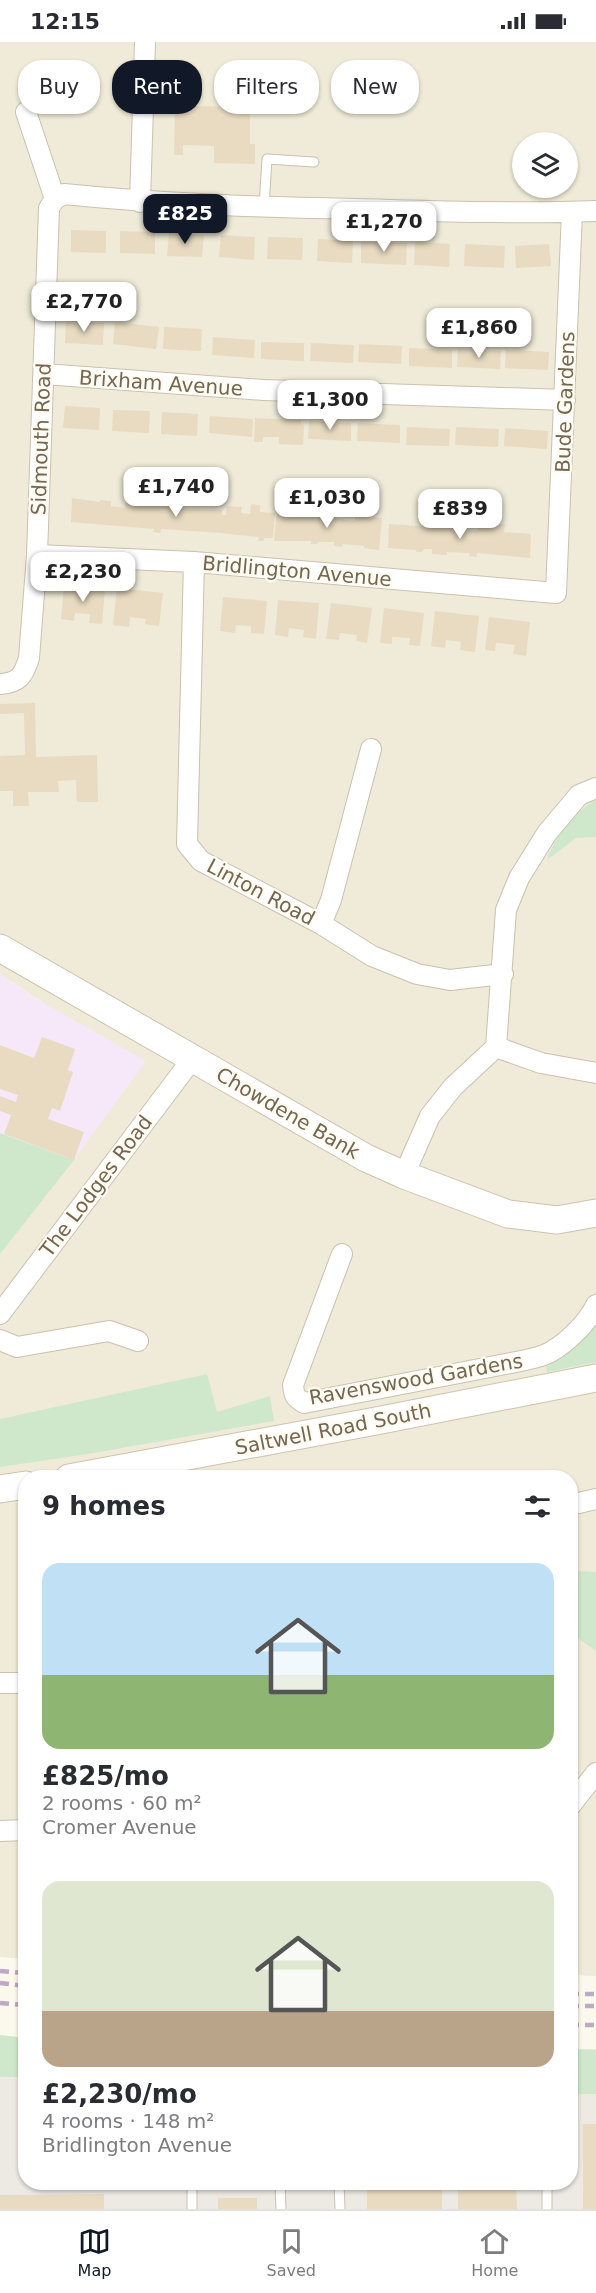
<!DOCTYPE html>
<meta charset="utf-8">
<style>
:root{--surface:#fff;--page:#f2f2f3;--text:#2b2b33;--muted:#7c7c81;--line:#e1e1e2;--accent:#111827}
body{margin:0;font-family:"DejaVu Sans",sans-serif;background:var(--page);color:var(--text);height:100vh;display:flex;flex-direction:column;font-size:22px;white-space:nowrap}
*{box-sizing:border-box;margin:0}
p{font-size:20px;color:var(--muted)}
.icon{flex:none;width:33px;height:33px;fill:none;stroke:currentColor;stroke-width:2;stroke-linecap:round;stroke-linejoin:round}
.map{position:relative;flex:1;overflow:hidden}
.details{position:absolute;left:18px;top:1428px;width:560px;height:720px;display:flex;flex-direction:column;background:var(--surface);border-radius:24px;box-shadow:0 2px 4px #0004}
.details>*{flex:none}
.guide{position:absolute;left:18px;top:18px;width:561px;height:54px;display:flex;gap:12px}
.fabs{position:absolute;left:512px;top:90px;display:grid;gap:12px}
.fabs a{display:grid;place-items:center;width:66px;height:66px;border-radius:50%;background:var(--surface);box-shadow:0 2px 4px #0004;font-size:30px}
.price{position:absolute;translate:-50% -51px;padding:0 14px;border-radius:12px;background:#fff;color:#222;font-size:20px;line-height:39px;filter:drop-shadow(0 2px 3px #0008)}
.price::after{content:'';position:absolute;left:50%;top:36px;width:18px;height:14px;margin-left:-9px;background:inherit;clip-path:polygon(0 0,100% 0,50% 100%)}
.price.current{background:var(--accent);color:#fff}
ul{padding:0;list-style:none}
li{display:grid;align-content:center;gap:12px;height:318px;padding:0 24px}
li span{display:grid;place-items:center;height:186px;border-radius:18px;color:#555}
li>.icon{margin-inline-start:auto}
span .icon{width:108px;height:108px;fill:#fffc;stroke-width:1}
li b{font-size:26px}
h2{display:flex;justify-content:space-between;align-items:center;height:72px;padding:0 24px;font-size:26px}
.chip{padding:0 21px;border-radius:24px;background:var(--surface);box-shadow:0 2px 4px #0004;font-size:21px;line-height:54px}
.chip.current{background:var(--accent);color:#fff}
.status{display:flex;justify-content:space-between;align-items:center;height:42px;padding:0 30px;background:var(--surface);direction:ltr}
.status svg{height:16px;fill:currentColor}
.tabs{display:flex;justify-content:space-around;align-items:center;height:84px;border-top:2px solid var(--line);background:var(--surface);font-size:16px;color:var(--muted)}
.tabs a{display:grid;justify-items:center;gap:3px}
.tabs .current{color:var(--accent)}
.map>svg:first-child{display:block}
.residential{fill:#efebd8;fill-rule:evenodd}
.industrial{fill:#edeae4}
.education{fill:#f6e8f8}
.green{fill:#cfe8cb}
.building{fill:#e8dbc1}
.lines{fill:none;stroke-linecap:round;stroke-linejoin:round}
.lane-casing{stroke:#cac1af;stroke-width:11}
.street-casing{stroke:#cac1af;stroke-width:22}
.secondary-casing{stroke:#cdc3ae;stroke-width:29}
.lane{stroke:#fff;stroke-width:9}
.street{stroke:#fff;stroke-width:20}
.secondary{stroke:#fff;stroke-width:27}
.rail{stroke:#bfaac5;stroke-width:4.5;stroke-dasharray:9 6;stroke-linecap:butt}
.labels{text-anchor:middle;stroke-width:4.5;stroke-linejoin:round;paint-order:stroke}
.street-label{font-size:20px;fill:#746651;stroke:#fefcf2}
</style>
<div class="status"><b>12:15</b><svg viewBox="0 0 49 12"><path d="M0 12V9h3v3zM5 12V6h3v6zM10 12V3h3v9zM15 12V0h3v12zM26 1h20v11H26zM47 4h2v5h-2z"/></svg></div>
<div class="map">
<svg width="596" height="2167" viewBox="0 0 596 2167">
<rect width="100%" height="100%" fill="#fbf9ec"/>
<path class="residential" d="M 0,0 L 596,0 L 596,1934 L 570,1933 L 570,1436 L 26,1436 L 25,1917 L 0,1915 L 0,1211 L 145,1019 L 5,970 L 0,970 L 41,959 L 0,932 ZM 522,100 L 567,100 L 567,146 L 522,146 Z"/>
<path class="industrial" d="M 0,1993 L 25,1996 L 26,2140 L 570,2140 L 570,2007 L 596,2007 L 596,2167 L 0,2167 Z"/>
<path class="education" d="M 0,932 L 42,960 L 146,1019 L 74,1118 L 0,1091 Z"/>
<path class="green" d="M 596,759 L 596,795 L 576,796 L 547,818 C 557,791 569,777 592,760 Z
M 0,1091 L 74,1118 L 0,1212 Z
M 596,1285 L 596,1320 L 547,1330 L 546,1324 Z
M 207,1332 L 217,1370 L 270,1354 L 274,1379 L 88,1412 L 0,1425 L 0,1377 Z
M 578,1474 L 578,1529 L 596,1530 L 596,1609 L 578,1596 L 577,1549 L 570,1549 L 570,1476 Z
M 0,1993 L 25,1996 L 25,2035 L 0,2035 Z
M 570,2007 L 596,2008 L 596,2052 L 570,2052 Z"/>
<path class="building" d="M 175,64 L 250,65 L 250,102 L 255,102 L 255,122 L 214,121 L 214,104 L 183,103 L 183,113 L 174,113 Z
M 71,188 L 106,189 L 106,211 L 71,210 Z
M 120,189 L 155,190 L 155,212 L 120,211 Z
M 169,191 L 204,193 L 202,215 L 167,214 Z
M 221,193 L 255,195 L 254,218 L 219,215 Z
M 268,195 L 303,196 L 302,218 L 267,217 Z
M 318,197 L 353,199 L 352,221 L 317,219 Z
M 361,200 L 407,201 L 406,223 L 361,221 Z
M 415,200 L 450,202 L 449,225 L 414,223 Z
M 465,202 L 505,204 L 504,226 L 464,224 Z
M 549,202 L 551,224 L 516,226 L 515,204 Z
M 66,279 L 104,281 L 103,303 L 65,301 Z
M 115,280 L 159,285 L 156,307 L 113,302 Z
M 164,285 L 202,287 L 201,309 L 163,307 Z
M 213,295 L 255,298 L 254,316 L 212,313 Z
M 261,300 L 304,301 L 304,319 L 261,317 Z
M 311,301 L 354,303 L 353,321 L 310,319 Z
M 359,302 L 402,304 L 401,322 L 358,320 Z
M 409,306 L 452,308 L 452,326 L 409,324 Z
M 458,307 L 501,309 L 500,327 L 457,325 Z
M 506,308 L 549,310 L 548,328 L 505,326 Z
M 65,364 L 100,366 L 99,388 L 63,386 Z
M 113,368 L 150,369 L 149,391 L 112,389 Z
M 162,370 L 198,372 L 197,394 L 161,392 Z
M 210,374 L 253,377 L 252,395 L 209,391 Z
M 255,376 L 301,378 L 301,382 L 304,383 L 303,403 L 279,402 L 279,395 L 263,395 L 263,400 L 254,400 Z
M 309,379 L 351,381 L 351,399 L 308,397 Z
M 358,381 L 400,383 L 400,401 L 357,399 Z
M 407,385 L 450,387 L 449,404 L 406,403 Z
M 456,385 L 499,387 L 498,405 L 455,403 Z
M 505,386 L 548,389 L 547,407 L 504,404 Z
M 72,456 L 100,460 L 100,458 L 111,459 L 111,464 L 125,466 L 125,461 L 153,464 L 161,463 L 161,460 L 171,460 L 170,466 L 222,468 L 222,473 L 226,473 L 227,464 L 242,465 L 241,471 L 250,472 L 251,462 L 260,463 L 260,470 L 275,471 L 273,496 L 264,496 L 263,499 L 258,499 L 259,495 L 221,491 L 161,487 L 160,491 L 153,490 L 154,487 L 71,480 Z
M 324,464 L 329,465 L 329,476 L 355,479 L 355,473 L 382,476 L 379,508 L 364,506 L 364,504 L 343,502 L 342,505 L 334,504 L 334,500 L 318,500 L 317,502 L 311,502 L 311,499 L 274,499 L 277,465 L 302,467 L 302,471 L 320,473 L 324,472 Z
M 434,480 L 461,482 L 460,488 L 477,489 L 478,483 L 487,484 L 487,481 L 505,482 L 504,490 L 531,492 L 530,516 L 477,511 L 476,515 L 469,514 L 469,511 L 447,510 L 447,513 L 432,512 L 432,507 L 424,507 L 422,510 L 416,510 L 416,508 L 388,506 L 389,482 L 434,485 Z
M 64,543 L 105,547 L 102,582 L 89,581 L 90,572 L 75,571 L 74,579 L 61,577 Z
M 117,546 L 163,551 L 159,584 L 145,582 L 146,577 L 130,575 L 129,585 L 113,583 Z
M 223,555 L 267,559 L 264,592 L 251,591 L 251,584 L 236,583 L 235,591 L 220,589 Z
M 278,558 L 319,561 L 316,597 L 303,595 L 304,588 L 289,586 L 288,595 L 275,593 Z
M 331,561 L 372,566 L 367,601 L 356,599 L 357,593 L 340,591 L 339,598 L 326,597 Z
M 384,566 L 424,571 L 420,604 L 409,603 L 410,596 L 392,595 L 392,602 L 380,601 Z
M 435,569 L 479,574 L 475,610 L 460,608 L 461,600 L 454,599 L 446,598 L 445,606 L 431,604 Z
M 489,575 L 530,580 L 526,614 L 513,612 L 515,603 L 496,601 L 495,609 L 485,608 Z
M 35,661 L 36,715 L 97,713 L 98,760 L 77,760 L 76,738 L 58,739 L 59,750 L 28,750 L 29,764 L 13,764 L 13,749 L 0,749 L 0,714 L 25,713 L 24,671 L 0,672 L 0,662 Z
M 42,995 L 75,1007 L 68,1028 L 73,1030 L 60,1069 L 52,1066 L 48,1077 L 84,1090 L 74,1118 L 4,1092 L 11,1073 L 0,1069 L 0,1054 L 16,1060 L 18,1053 L 0,1047 L 0,1003 L 34,1016 Z
M 583,2082 L 596,2082 L 596,2167 L 583,2167 Z
M 34,2140 L 150,2140 L 150,2143 L 34,2143 Z
M 367,2140 L 442,2140 L 442,2167 L 367,2167 Z
M 458,2140 L 516,2140 L 517,2167 L 458,2167 Z
M 104,2152 L 104,2167 L 0,2167 L 0,2153 Z
M 218,2156 L 257,2156 L 257,2167 L 218,2167 Z"/>
<g class="lines">
<defs>
<path id="lane" d="M 264,165 L 267,117 L 314,120
M 280,2140 L 281,2167
M 339,2140 L 340,2167
M 547,2140 L 547,2167
M 192,2167 L 192,2140"/>
<path id="street" d="M 55,157 L 64,152 C 161,162 258,165 355,167 C 435,169 516,172 596,169
M 140,160 L 145,0
M 44,332 L 264,348 L 565,358
M 37,513 L 194,520 L 556,551 L 572,170
M 194,520 L 187,802 L 201,819 L 321,882 L 372,914 L 417,932 L 450,938 L 503,932
M 0,642 C 19,641 24,633 29,616 L 37,513 L 49,166 L 55,157 L 26,70
M 321,882 L 331,858 L 371,707
M 496,1005 L 541,1021 L 596,1031
M 404,1133 L 430,1074 L 453,1045 L 496,1005 L 506,868 L 519,836 L 547,791 L 579,753 L 596,746
M 342,1212 L 293,1343 C 294,1353 295,1356 304,1361 L 516,1320 C 526,1318 536,1316 544,1313 C 562,1306 588,1281 596,1263
M 0,1272 L 193,1016
M 0,1298 L 17,1305 L 109,1289 L 138,1299
M 570,1463 L 596,1457
M 0,1641 L 26,1641
M 570,1764 L 596,1731
M 0,1789 L 26,1788"/>
<path id="secondary" d="M 0,906 L 366,1116 L 404,1133 L 508,1172 L 557,1178 L 596,1171
M 69,1436 L 376,1379 L 596,1336
M 0,1447 L 26,1443"/>
</defs>
<use href="#lane" class="lane-casing"/>
<use href="#street" class="street-casing"/>
<use href="#secondary" class="secondary-casing"/>
<use href="#lane" class="lane"/>
<use href="#street" class="street"/>
<use href="#secondary" class="secondary"/>
<path class="rail" d="M 0,1929 L 26,1931
M 0,1941 L 26,1944
M 570,1952 L 596,1952
M 0,1961 L 26,1963
M 570,1964 L 596,1964
M 570,1983 L 596,1983"/>
</g>
<g class="labels">
<g class="street-label">
<text transform="translate(161 341) rotate(4)" y="7">Brixham Avenue</text>
<text transform="translate(565 360) rotate(-88)" y="7">Bude Gardens</text>
<text transform="translate(41 397) rotate(-88)" y="7">Sidmouth Road</text>
<text transform="translate(297 529) rotate(5)" y="7">Bridlington Avenue</text>
<text transform="translate(261 850) rotate(28)" y="7">Linton Road</text>
<text transform="translate(288 1071) rotate(30)" y="7">Chowdene Bank</text>
<text transform="translate(96 1144) rotate(-53)" y="7">The Lodges Road</text>
<text transform="translate(416 1337) rotate(-10)" y="7">Ravenswood Gardens</text>
<text transform="translate(333 1387) rotate(-11)" y="7">Saltwell Road South</text>
</g>
</g>
</svg>
<div class="fabs">
<a><svg class="icon" aria-label="layers" viewBox="0 0 24 24"><path d="M12 4l9 5-9 5-9-5zM3 14l9 5 9-5"/></svg></a>
</div>
<b class="price current" style="left:185px;top:203px">£825</b>
<b class="price" style="left:384px;top:211px">£1,270</b>
<b class="price" style="left:84px;top:291px">£2,770</b>
<b class="price" style="left:479px;top:317px">£1,860</b>
<b class="price" style="left:330px;top:389px">£1,300</b>
<b class="price" style="left:176px;top:476px">£1,740</b>
<b class="price" style="left:327px;top:487px">£1,030</b>
<b class="price" style="left:460px;top:498px">£839</b>
<b class="price" style="left:83px;top:561px">£2,230</b>
<div class="guide">
<a class="chip">Buy</a>
<a class="chip current">Rent</a>
<a class="chip">Filters</a>
<a class="chip">New</a>
</div>
<section class="details">
<h2>9 homes<svg class="icon" aria-label="filters" viewBox="0 0 24 24"><path d="M4 7h16M4 17h16"/><circle cx="9" cy="7" r="2"/><circle cx="15" cy="17" r="2"/></svg></h2>
<ul>
<li><span style="background:linear-gradient(#bfe0f5 60%,#8fb573 0)"><svg class="icon" aria-label="home" viewBox="0 0 24 24"><path d="M3 11l9-7 9 7M6 9v11h12V9"/></svg></span><div><b>£825/mo</b><p>2 rooms · 60 m²</p><p>Cromer Avenue</p></div></li>
<li><span style="background:linear-gradient(#dfe7d0 70%,#b9a48a 0)"><svg class="icon" aria-label="home" viewBox="0 0 24 24"><path d="M3 11l9-7 9 7M6 9v11h12V9"/></svg></span><div><b>£2,230/mo</b><p>4 rooms · 148 m²</p><p>Bridlington Avenue</p></div></li>
</ul>
</section>
</div>
<nav class="tabs">
<a class="current"><svg class="icon" aria-label="map" viewBox="0 0 24 24"><path d="M3 6l6-2 6 2 6-2v14l-6 2-6-2-6 2zM9 4v14M15 6v14"/></svg>Map</a>
<a><svg class="icon" aria-label="saved" viewBox="0 0 24 24"><path d="M7 4h10v16l-5-4-5 4z"/></svg>Saved</a>
<a><svg class="icon" aria-label="home" viewBox="0 0 24 24"><path d="M3 11l9-7 9 7M6 9v11h12V9"/></svg>Home</a>
</nav>
